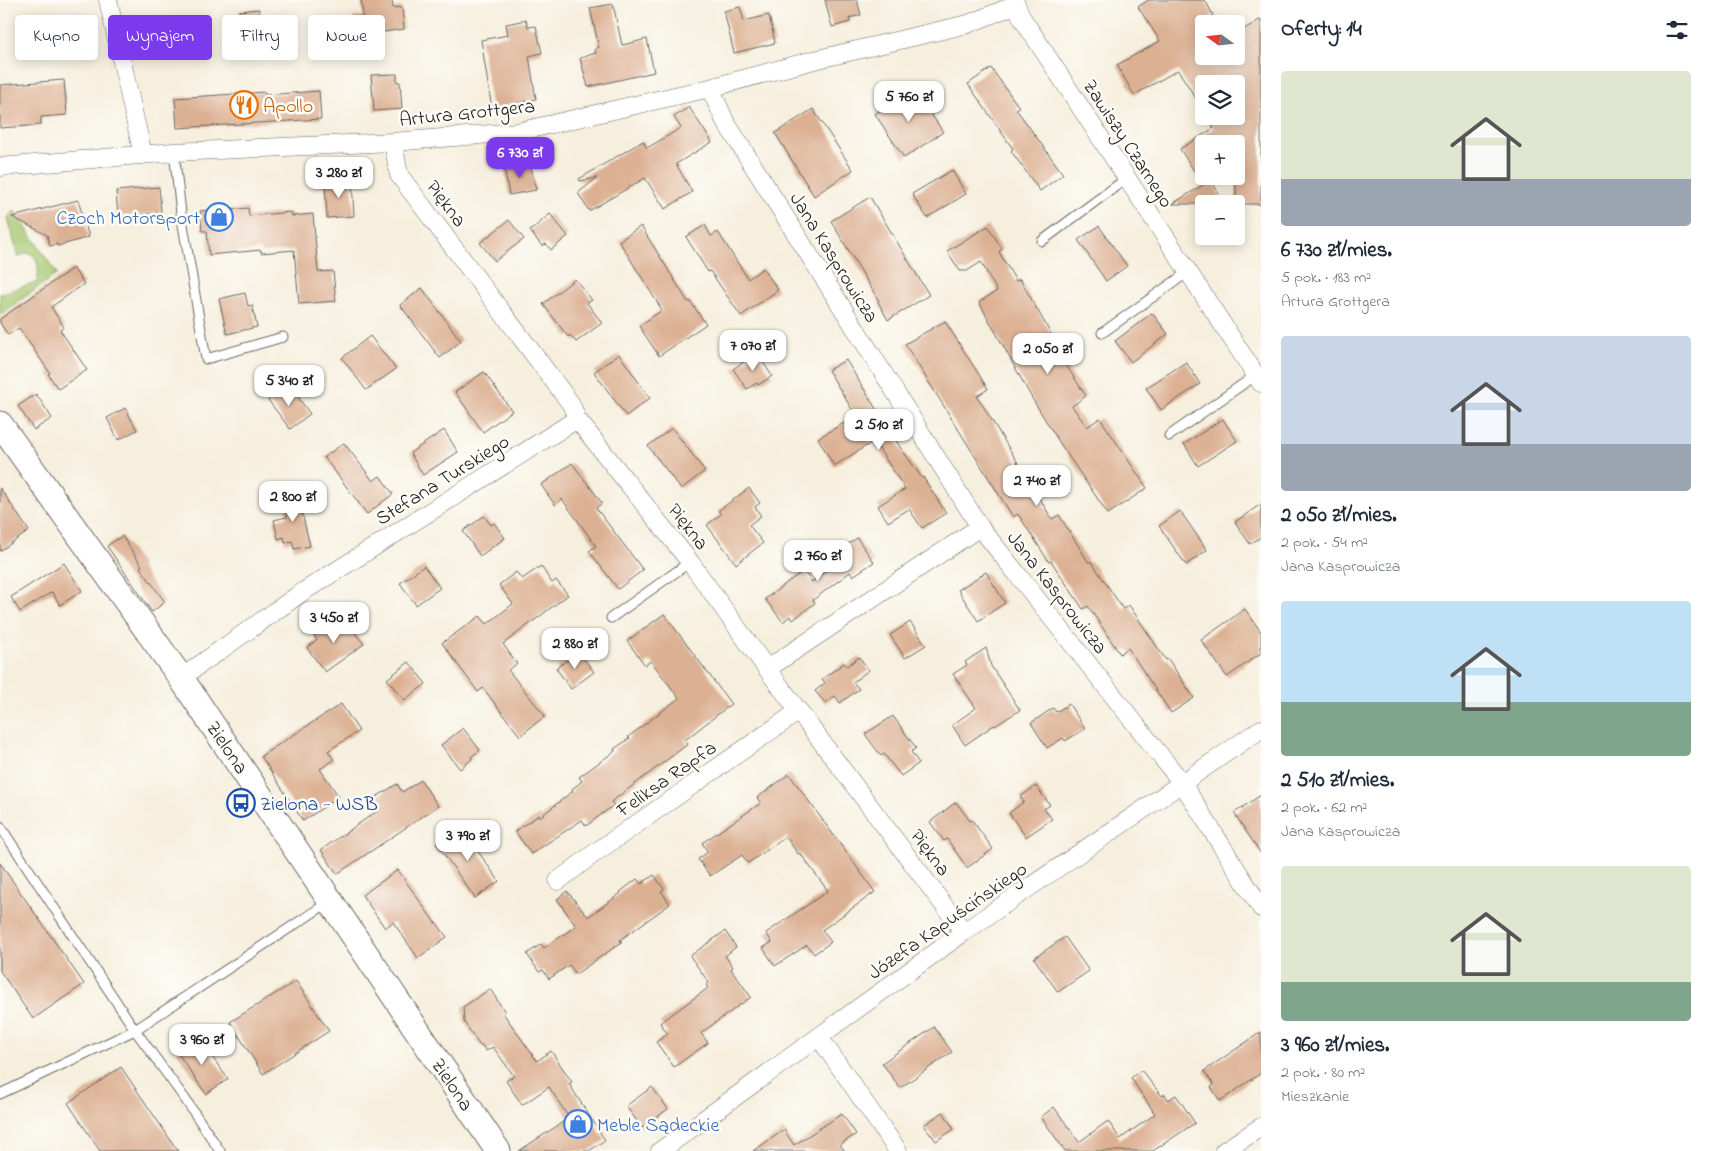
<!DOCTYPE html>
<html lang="pl">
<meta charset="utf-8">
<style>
:root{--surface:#fff;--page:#f2f2f3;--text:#1f2937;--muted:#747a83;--accent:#7c3aed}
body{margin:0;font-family:"Indie Flower",sans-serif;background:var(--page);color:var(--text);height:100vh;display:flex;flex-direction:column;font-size:19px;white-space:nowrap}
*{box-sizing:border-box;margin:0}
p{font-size:16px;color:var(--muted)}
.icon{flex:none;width:28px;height:28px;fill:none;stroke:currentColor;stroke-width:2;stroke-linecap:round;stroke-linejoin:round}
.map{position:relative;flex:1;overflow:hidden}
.drawer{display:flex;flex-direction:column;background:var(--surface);width:450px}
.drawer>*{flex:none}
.guide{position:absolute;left:15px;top:15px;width:475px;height:45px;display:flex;gap:10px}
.needle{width:32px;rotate:285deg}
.fabs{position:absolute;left:1195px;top:15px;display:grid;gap:10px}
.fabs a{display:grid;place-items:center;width:50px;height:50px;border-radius:5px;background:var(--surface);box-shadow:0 2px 12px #0003;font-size:25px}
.price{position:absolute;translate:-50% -42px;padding:0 11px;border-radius:10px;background:#fff;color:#222;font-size:16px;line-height:32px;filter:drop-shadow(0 1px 2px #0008)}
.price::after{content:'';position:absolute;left:50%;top:30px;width:15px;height:11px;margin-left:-8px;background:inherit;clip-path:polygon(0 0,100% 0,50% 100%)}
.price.active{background:var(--accent);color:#fff}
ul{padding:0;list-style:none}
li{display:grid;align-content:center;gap:10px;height:265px;padding:0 20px}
li span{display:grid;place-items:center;height:155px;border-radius:5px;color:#555}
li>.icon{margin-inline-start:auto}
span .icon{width:90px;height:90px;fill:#fffc;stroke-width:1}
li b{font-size:21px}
h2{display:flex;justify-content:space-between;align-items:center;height:60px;padding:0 20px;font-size:21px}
.tag{padding:0 18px;border-radius:5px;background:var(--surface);box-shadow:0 2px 12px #0003;font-size:18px;line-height:45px}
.tag.active{background:var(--accent);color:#fff}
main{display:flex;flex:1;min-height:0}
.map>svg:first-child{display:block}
.green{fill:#a6c871;stroke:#617246}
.building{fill:#dcb093}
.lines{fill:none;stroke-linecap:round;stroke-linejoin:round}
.lane-casing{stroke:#686660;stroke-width:11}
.street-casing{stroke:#686660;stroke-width:19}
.secondary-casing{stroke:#686660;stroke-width:27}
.lane{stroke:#fff;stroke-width:9}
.street{stroke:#fff;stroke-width:18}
.secondary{stroke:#fff;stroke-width:25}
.labels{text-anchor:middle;stroke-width:5;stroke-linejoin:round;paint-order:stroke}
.food-label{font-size:20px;fill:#c56008;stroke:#fdfcf7;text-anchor:start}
.street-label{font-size:20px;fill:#1c1c1c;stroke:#fdfcf7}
.shop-label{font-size:20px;fill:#366cbe;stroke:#fdfcf7;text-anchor:end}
.transit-label{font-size:20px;fill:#164399;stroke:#fdfcf7;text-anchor:start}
</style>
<main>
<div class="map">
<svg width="1261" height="1151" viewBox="0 0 1261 1151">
<rect width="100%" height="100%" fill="#fdfcf7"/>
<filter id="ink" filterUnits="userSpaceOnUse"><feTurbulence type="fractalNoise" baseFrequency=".02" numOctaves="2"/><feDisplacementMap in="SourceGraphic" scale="10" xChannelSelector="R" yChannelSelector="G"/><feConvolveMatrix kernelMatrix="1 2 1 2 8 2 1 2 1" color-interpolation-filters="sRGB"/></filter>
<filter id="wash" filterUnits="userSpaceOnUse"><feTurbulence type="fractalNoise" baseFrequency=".0096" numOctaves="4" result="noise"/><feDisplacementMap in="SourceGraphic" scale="20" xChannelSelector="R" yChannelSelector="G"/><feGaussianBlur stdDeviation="1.12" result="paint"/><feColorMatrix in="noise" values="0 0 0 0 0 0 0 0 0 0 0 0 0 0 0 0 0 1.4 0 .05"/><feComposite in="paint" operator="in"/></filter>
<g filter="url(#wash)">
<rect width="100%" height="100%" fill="#f6efde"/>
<path class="green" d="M 14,210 L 57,274 L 0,315 L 0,294 L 37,282 C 39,274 40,252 26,253 C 23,254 21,256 18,257 L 8,218 Z"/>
<g id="blocks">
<path class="building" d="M 361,0 L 392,0 L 393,8 L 402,7 L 404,29 L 356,36 L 353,17 L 363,16 Z
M 825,0 L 857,0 L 861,15 L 849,18 L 850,22 L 832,27 Z
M 1148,0 L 1205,0 L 1213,15 L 1204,21 L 1204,56 L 1236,56 L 1236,34 L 1261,19 L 1261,204 L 1236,204 L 1236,144 L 1204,144 L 1204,185 L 1211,180 L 1225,204 L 1172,204 L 1203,185 L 1180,149 L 1214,128 L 1207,116 L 1236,116 L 1236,84 L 1204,84 L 1204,111 L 1178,70 L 1134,95 L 1117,65 L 1160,41 L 1138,7 Z
M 613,4 L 622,45 L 647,39 L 654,72 L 588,87 L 580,58 L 596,53 L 595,49 L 599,47 L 590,8 Z
M 740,7 L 744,21 L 769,15 L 775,43 L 734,53 L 724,11 Z
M 259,9 L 261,35 L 248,36 L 249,41 L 233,43 L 230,16 L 239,16 L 239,11 Z
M 192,19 L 195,48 L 150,52 L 147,23 Z
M 526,20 L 528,27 L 536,26 L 542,53 L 529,56 L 536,99 L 492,109 L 481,40 L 508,35 L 506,24 Z
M 991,68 L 1019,107 L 1016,109 L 1063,174 L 1040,191 L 1011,151 L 1013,149 L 968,84 Z
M 397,74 L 397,82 L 400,82 L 402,109 L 374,111 L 371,75 Z
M 64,80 L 67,115 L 41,117 L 41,125 L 0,128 L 0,85 Z
M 914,88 L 943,132 L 904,158 L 875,114 Z
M 319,91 L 321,119 L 177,128 L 175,98 L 265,92 L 265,95 Z
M 689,107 L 712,142 L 676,164 L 692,192 L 665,209 L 645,178 L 589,211 L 578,193 L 597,178 L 580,181 L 579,179 L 643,141 L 647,148 L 681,128 L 674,117 Z
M 813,109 L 853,170 L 814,196 L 775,133 Z
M 530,162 L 536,190 L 509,195 L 504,167 Z
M 952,170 L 966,194 L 927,218 L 912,194 Z
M 352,180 L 354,216 L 327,218 L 325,182 Z
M 159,187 L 161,213 L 118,216 L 116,191 Z
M 870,197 L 929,295 L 888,320 L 878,302 L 879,301 L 831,221 Z
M 78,200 L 89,237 L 58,246 L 57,244 L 50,246 L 47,235 L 12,217 Z
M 229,208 L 230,210 L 248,208 L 249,216 L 291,212 L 292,216 L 313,214 L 318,272 L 333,271 L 336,301 L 299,304 L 294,250 L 261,253 L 261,250 L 209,255 L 207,231 L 202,231 L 200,211 Z
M 550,214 L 568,236 L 551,250 L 546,244 L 542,246 L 530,231 Z
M 509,220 L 524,239 L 495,261 L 480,243 Z
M 705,225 L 711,236 L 718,232 L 748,279 L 763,268 L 778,290 L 741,316 L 710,271 L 708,272 L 686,237 Z
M 641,226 L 688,302 L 690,301 L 706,324 L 659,356 L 639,326 L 662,310 L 619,241 Z
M 988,226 L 1002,249 L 999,252 L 1016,281 L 1020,279 L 1060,350 L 1057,351 L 1086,396 L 1072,406 L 1087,427 L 1100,418 L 1147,488 L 1108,514 L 1061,445 L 1033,400 L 979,302 L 997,291 L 981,262 L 967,271 L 960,271 L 947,251 Z
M 1099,226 L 1127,266 L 1106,281 L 1078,240 Z
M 73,268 L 84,284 L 51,307 L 64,327 L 60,330 L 87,370 L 58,389 L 48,374 L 50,373 L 19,328 L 8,335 L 0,323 L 0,319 Z
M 575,279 L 592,300 L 587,303 L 602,323 L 576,342 L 570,335 L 568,337 L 543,304 Z
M 422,288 L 461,341 L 440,358 L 400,305 Z
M 245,293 L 248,306 L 252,305 L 257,327 L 227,334 L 219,299 Z
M 1152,313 L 1168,334 L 1131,362 L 1115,341 Z
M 945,321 L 988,389 L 977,396 L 1052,519 L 1059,515 L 1089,563 L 1091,561 L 1123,609 L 1129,605 L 1166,660 L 1168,659 L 1194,698 L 1171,713 L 1128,648 L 1120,654 L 1088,606 L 1083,609 L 1051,561 L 1049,562 L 1018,514 L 1013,517 L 905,344 Z
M 370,336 L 396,369 L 366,390 L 342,358 Z
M 757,353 L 772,376 L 758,385 L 757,383 L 747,389 L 733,369 Z
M 619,354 L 650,398 L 626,416 L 594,372 Z
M 846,360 L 894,438 L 922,478 L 923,477 L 946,513 L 922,528 L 909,509 L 888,522 L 878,506 L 905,489 L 874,441 L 834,466 L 818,438 L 856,416 L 828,370 Z
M 1186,362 L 1200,384 L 1161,410 L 1146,388 Z
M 484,372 L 512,411 L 483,432 L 455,392 Z
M 289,384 L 310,414 L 290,429 L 268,400 Z
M 36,394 L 52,418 L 34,430 L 18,406 Z
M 125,408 L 137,430 L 118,440 L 107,418 Z
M 1223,419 L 1237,441 L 1198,466 L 1184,444 Z
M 672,428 L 705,471 L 681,489 L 648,446 Z
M 444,430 L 458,452 L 423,475 L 410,453 Z
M 344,443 L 373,481 L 380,476 L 393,494 L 367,514 L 324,457 Z
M 572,463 L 602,503 L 596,508 L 643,570 L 618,589 L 589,551 L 596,546 L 562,499 L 555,505 L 541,485 Z
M 0,488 L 29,531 L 0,551 Z
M 749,488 L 760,503 L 755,507 L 761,516 L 749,525 L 763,543 L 736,564 L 707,525 L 721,514 L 718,511 Z
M 297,492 L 310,546 L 294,549 L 292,541 L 285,543 L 284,537 L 278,539 L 274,520 L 287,517 L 283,495 Z
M 1261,504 L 1261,537 L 1250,544 L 1235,522 Z
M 1180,511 L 1207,550 L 1186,565 L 1159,526 Z
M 484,516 L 491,525 L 494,523 L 505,538 L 480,556 L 463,531 Z
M 122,536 L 142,566 L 140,567 L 165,602 L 152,612 L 107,546 Z
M 857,538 L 874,562 L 853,576 L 850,572 L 813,600 L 815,603 L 793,620 L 790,616 L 783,622 L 765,599 L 803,571 L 812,582 L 837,562 L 833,555 Z
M 64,563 L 82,591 L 60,605 L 52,592 L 20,612 L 11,597 Z
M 424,566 L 440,588 L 416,605 L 400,583 Z
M 541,566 L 552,583 L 556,580 L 568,595 L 503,644 L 517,664 L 508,670 L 545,716 L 520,736 L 483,688 L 478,692 L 442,643 L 480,616 L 487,624 L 513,604 L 499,585 L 516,572 L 522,579 Z
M 986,572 L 1005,603 L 978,621 L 958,590 Z
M 1245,609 L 1261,632 L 1261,653 L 1227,677 L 1201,640 Z
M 664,614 L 731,704 L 685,740 L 688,744 L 611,802 L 614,805 L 586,826 L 582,820 L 531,854 L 515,831 L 539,815 L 540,817 L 573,791 L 572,789 L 582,781 L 579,777 L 615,751 L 614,749 L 630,738 L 628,737 L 679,698 L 651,661 L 645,665 L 627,641 Z
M 340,615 L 364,644 L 325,672 L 307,648 L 317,640 L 314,636 Z
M 910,622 L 926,645 L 905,658 L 890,635 Z
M 986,648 L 991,666 L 1020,710 L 995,726 L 994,725 L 965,745 L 952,725 L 976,708 L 953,674 L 967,665 L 965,662 Z
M 579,652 L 594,672 L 571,689 L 556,668 Z
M 859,657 L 869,670 L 853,682 L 859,689 L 840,703 L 835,696 L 825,703 L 815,691 L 825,683 L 822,679 L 844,663 L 847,666 Z
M 409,662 L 426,684 L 404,700 L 387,679 Z
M 341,704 L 359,731 L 328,751 L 334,760 L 320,769 L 339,797 L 303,821 L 261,756 Z
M 1069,704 L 1085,729 L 1065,741 L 1063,738 L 1047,748 L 1031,723 L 1053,708 L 1056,712 Z
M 893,716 L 916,748 L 911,752 L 919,763 L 901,776 L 884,754 L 881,756 L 865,734 Z
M 463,728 L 480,750 L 471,757 L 472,759 L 460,769 L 441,745 Z
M 789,774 L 875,892 L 822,930 L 831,942 L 814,954 L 807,945 L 775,966 L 763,948 L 772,942 L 766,933 L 828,891 L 800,853 L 798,854 L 786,837 L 748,863 L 742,855 L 710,876 L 698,859 L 708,852 L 702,843 L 761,803 L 757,798 Z
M 421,780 L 438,806 L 337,874 L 321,850 L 380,809 L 373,799 L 397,784 L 402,792 Z
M 1036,786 L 1050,805 L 1044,809 L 1052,819 L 1026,837 L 1009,813 L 1024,802 L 1020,797 Z
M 1261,795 L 1261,854 L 1234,813 Z
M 956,802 L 970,821 L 972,820 L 993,849 L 967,868 L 947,839 L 944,841 L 930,822 Z
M 460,826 L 499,881 L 475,898 L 436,843 Z
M 0,863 L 84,984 L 33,1019 L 0,971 Z
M 398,870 L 435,923 L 436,922 L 447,937 L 418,958 L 393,922 L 385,928 L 362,895 Z
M 654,875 L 664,889 L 661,891 L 670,904 L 620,940 L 622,942 L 576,974 L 569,965 L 549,979 L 543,970 L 539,972 L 527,954 L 541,944 L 544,948 L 576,926 L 557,899 L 567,891 L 588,917 L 621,893 L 620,892 L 637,879 L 641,884 Z
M 725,931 L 736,947 L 725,956 L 733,967 L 731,969 L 751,997 L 701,1033 L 708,1043 L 674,1067 L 656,1042 L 668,1034 L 660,1023 L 708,988 L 706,985 L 709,983 L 690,956 Z
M 1065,937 L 1089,971 L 1058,992 L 1034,958 Z
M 296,981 L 329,1031 L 263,1074 L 230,1022 Z
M 490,989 L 505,1012 L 503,1013 L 537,1061 L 551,1051 L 572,1082 L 569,1084 L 605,1140 L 589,1151 L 519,1151 L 569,1118 L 549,1087 L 522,1105 L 506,1081 L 514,1076 L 493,1047 L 486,1051 L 482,1045 L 480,1046 L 464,1022 L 463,1007 Z
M 934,1027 L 952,1052 L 900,1088 L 882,1063 Z
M 1261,1032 L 1261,1073 L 1220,1101 L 1211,1087 L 1214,1085 L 1204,1071 Z
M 198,1037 L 228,1079 L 206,1094 L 177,1052 Z
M 121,1067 L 178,1151 L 100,1151 L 68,1103 Z
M 1141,1070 L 1162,1096 L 1165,1094 L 1168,1100 L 1176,1095 L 1195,1123 L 1153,1151 L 1065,1151 L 1041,1117 L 1054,1107 L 1079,1142 L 1108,1121 L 1120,1139 L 1155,1114 L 1131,1078 Z
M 652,1087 L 668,1109 L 642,1128 L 626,1106 Z
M 943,1112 L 954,1129 L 936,1141 L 924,1125 Z
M 842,1114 L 856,1134 L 840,1145 L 845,1151 L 753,1151 L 784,1130 L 794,1145 Z"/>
</g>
</g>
<g filter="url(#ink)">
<use href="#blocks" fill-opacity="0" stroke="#686660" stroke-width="1"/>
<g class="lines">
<defs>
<path id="lane" d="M 174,152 L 181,213 L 206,359 L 283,337
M 1042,241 L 1127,178
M 1102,333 L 1188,272
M 1169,436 L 1256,375
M 611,618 L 690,562
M 0,826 L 135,1030 L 185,1099 L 220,1151
M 0,1094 L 135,1030 L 329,902"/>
<path id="street" d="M 108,0 L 143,155
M 1014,0 L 1022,18 L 1261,383
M 710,88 L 725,121 L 980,527 L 1182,783 L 1261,908
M 393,142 L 399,175 L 571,404 L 577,419 L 690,562 L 767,669 L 964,932
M 0,167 L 174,152 L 393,142 L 517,132 L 710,88 L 810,61 L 968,24 L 1015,5
M 767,669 L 980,527
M 181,678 L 301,593 L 577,419
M 558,881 L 592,855 L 799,711
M 819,1037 L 898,1151
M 660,1151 L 964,932 L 1261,729
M 1224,1151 L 1261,1127"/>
<path id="secondary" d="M 0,424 L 181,678 L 498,1151"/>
</defs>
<use href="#lane" class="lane-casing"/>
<use href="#street" class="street-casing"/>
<use href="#secondary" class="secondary-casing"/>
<use href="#lane" class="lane"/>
<use href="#street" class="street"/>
<use href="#secondary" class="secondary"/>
</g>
</g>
<defs>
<symbol id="restaurant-ring" viewBox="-11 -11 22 22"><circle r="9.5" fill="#fdfcf7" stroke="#e8710a" stroke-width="1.5"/><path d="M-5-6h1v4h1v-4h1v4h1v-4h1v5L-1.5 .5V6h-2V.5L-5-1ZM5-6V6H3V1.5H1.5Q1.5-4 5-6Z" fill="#e8710a"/></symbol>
<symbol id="shop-ring" viewBox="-11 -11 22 22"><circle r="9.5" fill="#fdfcf7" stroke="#3f7fe0" stroke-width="1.5"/><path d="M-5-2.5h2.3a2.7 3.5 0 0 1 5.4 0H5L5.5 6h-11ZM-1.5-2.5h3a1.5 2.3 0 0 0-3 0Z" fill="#3f7fe0"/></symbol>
<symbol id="bus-ring" viewBox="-11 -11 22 22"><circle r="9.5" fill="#fdfcf7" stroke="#1a4fb4" stroke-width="1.5"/><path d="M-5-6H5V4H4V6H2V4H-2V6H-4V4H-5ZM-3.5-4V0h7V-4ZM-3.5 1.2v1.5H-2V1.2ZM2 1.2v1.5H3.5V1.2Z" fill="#1a4fb4"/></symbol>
</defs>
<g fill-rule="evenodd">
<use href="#restaurant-ring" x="228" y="89" width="32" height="32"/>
<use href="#shop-ring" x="203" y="201" width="32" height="32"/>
<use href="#bus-ring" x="225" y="787" width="32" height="32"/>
<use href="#shop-ring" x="562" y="1108" width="32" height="32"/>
</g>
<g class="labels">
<g class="food-label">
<text x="263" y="112">Apollo</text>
</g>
<g class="street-label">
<text transform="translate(467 112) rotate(-6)" y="7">Artura Grottgera</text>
<text transform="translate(1129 143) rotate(57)" y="7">Zawiszy Czarnego</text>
<text transform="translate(447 203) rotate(53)" y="7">Piękna</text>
<text transform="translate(835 257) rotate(58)" y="7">Jana Kasprowicza</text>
<text transform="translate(442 479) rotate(-32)" y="7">Stefana Turskiego</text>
<text transform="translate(689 526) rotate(52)" y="7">Piękna</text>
<text transform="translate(1058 592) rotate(52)" y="7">Jana Kasprowicza</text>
<text transform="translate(228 747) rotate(56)" y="7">Zielona</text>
<text transform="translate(666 778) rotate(-35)" y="7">Feliksa Rapfa</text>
<text transform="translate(931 852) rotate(53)" y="7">Piękna</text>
<text transform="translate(947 920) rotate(-35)" y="7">Józefa Kapuścińskiego</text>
<text transform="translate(453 1084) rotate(56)" y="7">Zielona</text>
</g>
<g class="shop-label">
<text x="200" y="224">Czoch Motorsport</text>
<text x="597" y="1131" text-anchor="start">Meble Sądeckie</text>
</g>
<g class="transit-label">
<text x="260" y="810">Zielona - WSB</text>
</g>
</g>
</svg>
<div class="fabs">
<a><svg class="needle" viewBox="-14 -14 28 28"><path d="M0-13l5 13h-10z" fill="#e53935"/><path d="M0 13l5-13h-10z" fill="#747a83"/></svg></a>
<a><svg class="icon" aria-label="layers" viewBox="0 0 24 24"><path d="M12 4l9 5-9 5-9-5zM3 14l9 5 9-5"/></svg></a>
<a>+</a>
<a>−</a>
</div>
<b class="price" style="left:909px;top:123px">5 760 zł</b>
<b class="price active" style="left:520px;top:179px">6 730 zł</b>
<b class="price" style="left:339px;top:199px">3 280 zł</b>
<b class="price" style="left:753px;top:372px">7 070 zł</b>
<b class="price" style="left:1048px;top:375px">2 050 zł</b>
<b class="price" style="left:289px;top:407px">5 340 zł</b>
<b class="price" style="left:879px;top:451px">2 510 zł</b>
<b class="price" style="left:1037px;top:507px">2 740 zł</b>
<b class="price" style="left:293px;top:523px">2 800 zł</b>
<b class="price" style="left:818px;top:582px">2 760 zł</b>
<b class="price" style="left:334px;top:644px">3 450 zł</b>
<b class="price" style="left:575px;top:670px">2 880 zł</b>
<b class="price" style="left:468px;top:862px">3 790 zł</b>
<b class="price" style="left:202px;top:1066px">3 960 zł</b>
<div class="guide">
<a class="tag">Kupno</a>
<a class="tag active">Wynajem</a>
<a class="tag">Filtry</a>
<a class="tag">Nowe</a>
</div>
</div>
<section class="drawer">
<h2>Oferty: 14<svg class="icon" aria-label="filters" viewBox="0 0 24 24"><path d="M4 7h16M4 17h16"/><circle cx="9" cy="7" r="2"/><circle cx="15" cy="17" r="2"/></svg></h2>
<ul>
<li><span style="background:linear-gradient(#dfe7d0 70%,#9aa5b1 0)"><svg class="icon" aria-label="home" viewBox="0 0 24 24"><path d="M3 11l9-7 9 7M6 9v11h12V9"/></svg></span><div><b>6 730 zł/mies.</b><p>5 pok. · 183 m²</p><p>Artura Grottgera</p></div></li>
<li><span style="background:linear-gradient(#c9d6e8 70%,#9aa5b1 0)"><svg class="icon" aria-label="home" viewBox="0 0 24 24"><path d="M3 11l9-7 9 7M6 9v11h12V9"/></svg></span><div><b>2 050 zł/mies.</b><p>2 pok. · 54 m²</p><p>Jana Kasprowicza</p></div></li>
<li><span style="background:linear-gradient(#bfe0f5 65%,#7fa58c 0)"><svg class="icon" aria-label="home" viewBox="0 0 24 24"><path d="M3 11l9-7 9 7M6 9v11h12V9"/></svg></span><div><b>2 510 zł/mies.</b><p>2 pok. · 62 m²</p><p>Jana Kasprowicza</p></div></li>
<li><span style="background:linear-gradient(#dfe7d0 75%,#7fa58c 0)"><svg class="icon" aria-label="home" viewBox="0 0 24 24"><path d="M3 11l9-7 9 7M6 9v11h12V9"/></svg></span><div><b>3 960 zł/mies.</b><p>2 pok. · 80 m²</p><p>Mieszkanie</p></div></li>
</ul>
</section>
</main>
